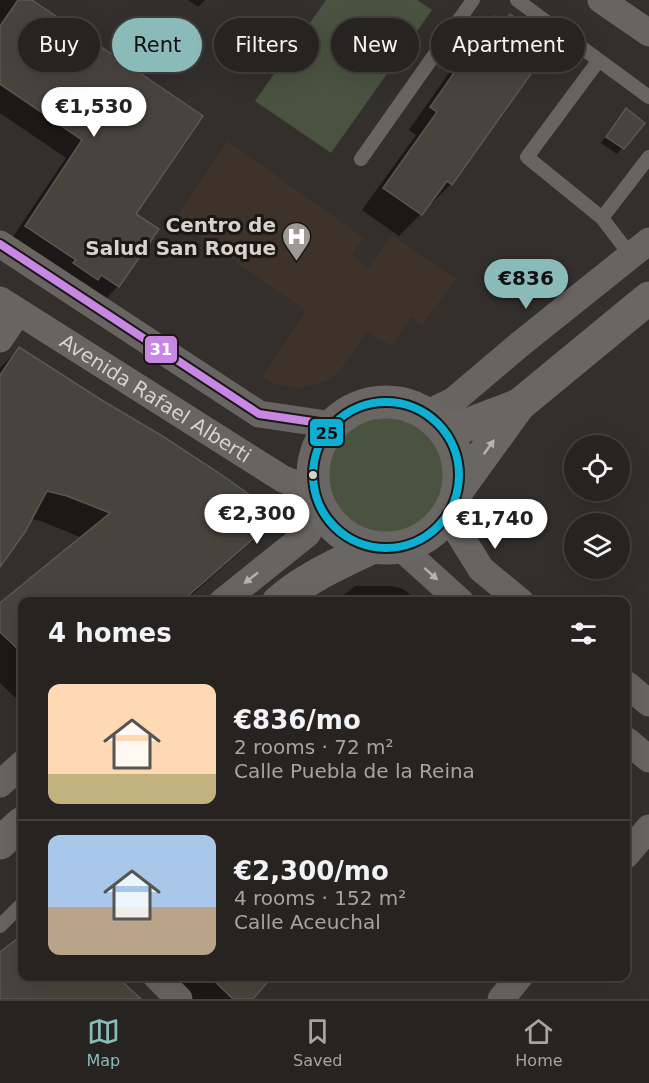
<!DOCTYPE html>
<meta charset="utf-8">
<style>
:root{--surface:#262321;--page:#2e2b2a;--text:#f1f3f6;--muted:#a4a4a5;--line:#42403f;--accent:#8bbbb9}
body{margin:0;font-family:"DejaVu Sans",sans-serif;background:var(--page);color:var(--text);height:100vh;display:flex;flex-direction:column;font-size:22px;white-space:nowrap}
*{box-sizing:border-box;margin:0}
p{font-size:20px;color:var(--muted)}
.icon{flex:none;width:33px;height:33px;fill:none;stroke:currentColor;stroke-width:2;stroke-linecap:round;stroke-linejoin:round}
.map{position:relative;flex:1;overflow:hidden}
.details{position:absolute;left:18px;top:597px;width:612px;height:384px;display:flex;flex-direction:column;background:var(--surface);border-radius:12px;box-shadow:0 6px 24px #0002,0 0 0 2px var(--line)}
.details>*{flex:none}
.hud{position:absolute;left:18px;top:18px;width:614px;height:54px;display:flex;gap:12px}
.controls{position:absolute;left:564px;top:435px;display:grid;gap:12px}
.controls a{display:grid;place-items:center;width:66px;height:66px;border-radius:50%;background:var(--surface);box-shadow:0 6px 24px #0002,0 0 0 2px var(--line);font-size:30px}
.price{position:absolute;translate:-50% -51px;padding:0 14px;border-radius:21px;background:#fff;color:#222;font-size:20px;line-height:39px;filter:drop-shadow(0 2px 3px #0008)}
.price::after{content:'';position:absolute;left:50%;top:36px;width:18px;height:14px;margin-left:-9px;background:inherit;clip-path:polygon(0 0,100% 0,50% 100%)}
.price.selected{background:var(--accent);color:#111}
ul{padding:0;list-style:none}
li{display:flex;align-items:center;gap:18px;height:150px;padding:0 30px}
li+li{border-top:2px solid var(--line)}
li span{display:grid;place-items:center;flex:none;width:168px;height:120px;border-radius:12px;color:#555}
li>.icon{margin-inline-start:auto}
span .icon{width:72px;height:72px;fill:#fffc;stroke-width:1}
li b{font-size:26px}
h2{display:flex;justify-content:space-between;align-items:center;height:72px;padding:0 30px;font-size:26px}
.tag{padding:0 21px;border-radius:27px;background:var(--surface);box-shadow:0 6px 24px #0002,0 0 0 2px var(--line);font-size:21px;line-height:54px}
.tag.selected{background:var(--accent);color:#111}
.menu{display:flex;justify-content:space-around;align-items:center;height:84px;border-top:2px solid var(--line);background:var(--surface);font-size:16px;color:var(--muted)}
.menu a{display:grid;justify-items:center;gap:3px}
.menu .selected{color:var(--accent)}
.map>svg:first-child{display:block}
.built{fill:#3e332a}
.green{fill:#4a5340}
.shadow{fill:#0007}
.building{fill:#48433d;stroke:#5a5754;stroke-width:1.5}
.lines{fill:none;stroke-linecap:round;stroke-linejoin:round}
.lane{stroke:#686462;stroke-width:14}
.street{stroke:#686462;stroke-width:27}
.secondary{stroke:#6a6663;stroke-width:33}
.bus-1-casing{stroke:#1a1715;stroke-width:12}
.bus-2-casing{stroke:#1a1715;stroke-width:12}
.bus-1{stroke:#c787e3;stroke-width:8}
.bus-2{stroke:#0dafd3;stroke-width:8}
.oneway{fill:#b6b2ae}
.oneway2{fill:#b5b1ae}
.bus-dot{fill:#d6d2ce;stroke:#1a1715;stroke-width:2}
.labels{text-anchor:middle;stroke-width:6;stroke-linejoin:round;paint-order:stroke}
.poi-label{font-size:20px;font-weight:bold;fill:#d6d2ce;stroke:#1a1715;text-anchor:end}
.street-label{font-size:20px;fill:#d6d2ce;stroke:#1a1715}
.line-badge{stroke:#1a1715;stroke-width:2}
.badge-label{font-size:16px;text-anchor:middle;font-weight:bold;fill:#fff}
.pale-badge-label{font-size:16px;text-anchor:middle;font-weight:bold;fill:#111}
</style>
<div class="map">
<svg width="649" height="999" viewBox="0 0 649 999">
<rect width="100%" height="100%" fill="#322f2c"/>
<path class="built" d="M 227,141 L 364,238 L 352,255 L 368,268 L 392,235 L 456,279 L 422,325 L 411,317 L 391,346 L 367,331 L 341,369 L 333,378 L 323,382 L 300,388 L 290,387 L 277,385 L 262,377 L 306,311 L 175,220 Z"/>
<path class="green" d="M 326,0 L 417,0 L 432,10 L 331,153 L 255,101 Z
M324 472a61 61 0 1 1 122 0a61 61 0 1 1-122 0Z"/>
<path class="shadow" d="M 0,0 L 30,0 L 134,214 L 118,286 L 101,304 L 8,244 L 66,158 L 0,113 Z
M 188,0 L 205,0 L 198,7 Z
M 510,16 L 451,184 L 429,206 L 428,205 L 421,214 L 399,236 L 362,210 L 416,135 L 409,130 L 472,40 L 494,18 L 502,24 Z
M 626,110 L 643,123 L 617,154 L 601,143 L 620,116 Z
M 19,349 L 277,516 L 251,542 L 184,602 L 22,602 L 22,704 L 0,683 L 0,604 L 82,538 L 41,521 L 31,519 L 0,565 L 0,368 Z
M 355,586 L 391,586 L 403,589 L 419,602 L 335,602 Z
M 22,937 L 22,976 L 122,984 L 140,999 L 0,999 L 0,955 Z
M 165,976 L 271,976 L 250,999 L 191,999 Z"/>
<path class="building" d="M 18,0 L 32,0 L 203,116 L 136,214 L 159,229 L 119,287 L 101,275 L 98,280 L 73,263 L 76,260 L 25,226 L 82,140 L 0,84 L 0,26 Z
M 510,14 L 539,34 L 532,45 L 545,54 L 452,185 L 447,181 L 422,215 L 383,188 L 437,112 L 430,107 L 494,16 L 504,23 Z
M 626,108 L 645,123 L 624,149 L 606,137 Z
M 19,347 L 100,399 L 164,437 L 222,475 L 279,516 L 181,602 L 22,602 L 22,653 L 0,632 L 0,603 L 110,513 L 67,496 L 47,491 L 25,532 L 0,567 L 0,375 Z
M 22,935 L 22,976 L 116,976 L 141,999 L 0,999 L 0,952 Z
M 209,976 L 273,976 L 253,999 L 233,999 Z"/>
<g class="lines">
<path class="lane" d="M 517,0 L 649,97
M 599,60 L 527,157 L 602,218
M 361,159 L 473,0
M 631,256 L 602,218 L 649,157
M 0,926 L 22,904"/>
<g class="street">
<path d="M 601,0 L 649,33"/>
<path d="M 0,244 L 259,414 L 333,425"/>
<path id="s1" d="M 0,300 L 283,479 L 315,491"/>
<path d="M 0,339 L 18,312"/>
<path d="M 426,414 L 453,401 L 519,345 L 649,241"/>
<path d="M 448,516 L 481,569 L 521,602"/>
<path d="M 400,547 L 461,602"/>
<path d="M 222,602 L 307,534 L 313,524 L 320,508"/>
<path d="M 626,684 L 649,703"/>
<path d="M 626,740 L 649,759"/>
<path d="M 0,784 L 22,764"/>
<path d="M 626,855 L 649,828"/>
<path d="M 156,976 L 179,999"/>
<path d="M 501,999 L 520,976"/>
</g>
<path class="secondary" d="M313 475a73 73 0 1 1 146 0a73 73 0 1 1-146 0Z
M 446,433 L 519,405
M 459,488 L 519,405 L 649,298
M 278,602 C 305,578 340,563 373,547
M 0,843 L 22,823"/>
<defs>
<path id="bus-1" d="M 0,244 L 259,414 L 333,425"/>
<path id="bus-2" d="M313 475a73 73 0 1 1 146 0a73 73 0 1 1-146 0Z"/>
</defs>
<use href="#bus-1" class="bus-1-casing"/>
<use href="#bus-2" class="bus-2-casing"/>
<use href="#bus-1" class="bus-1"/>
<use href="#bus-2" class="bus-2"/>
</g>
<defs><path id="oneway-solid" d="M-6-.8H1V-3.2L6.5 0L1 3.2V.8H-6Z" transform="scale(1.5)"/></defs>
<use class="oneway" href="#oneway-solid" transform="translate(489 447) rotate(-54)"/>
<g class="oneway2">
<use href="#oneway-solid" transform="translate(431 574) rotate(42)"/>
<use href="#oneway-solid" transform="translate(251 578) rotate(142)"/>
</g>
<defs>
<symbol id="hospital-pin" viewBox="-11 -11 22 30"><path d="M0 17L-7.5 6A9.5 9.5 0 1 1 7.5 6Z" fill="#9d9995" stroke="#1a1715"/><path d="M-5-5h3v3.5h4V-5h3V5h-3V1.5h-4V5h-3Z" fill="#fff"/></symbol>
</defs>
<g fill-rule="evenodd">
<use href="#hospital-pin" x="280" y="220" width="33" height="45"/>
</g>
<circle class="bus-dot" cx="313" cy="475" r="5"/>
<g class="labels">
<g class="poi-label">
<text x="276" y="232">Centro de<tspan x="276" dy="23">Salud San Roque</tspan></text>
</g>
<g class="street-label">
<text dy="7" stroke="none"><textPath href="#s1" startOffset="184">Avenida Rafael Alberti</textPath></text>
</g>
</g>
<g class="line-badge">
<rect x="144" y="335" width="34" height="29" rx="6" fill="#c787e3"/>
<rect x="309" y="418" width="35" height="29" rx="6" fill="#0dafd3"/>
</g>
<g class="badge-label">
<text x="161" y="355">31</text>
</g>
<g class="pale-badge-label">
<text x="327" y="439">25</text>
</g>
</svg>
<div class="controls">
<a><svg class="icon" aria-label="locate" viewBox="0 0 24 24"><circle cx="12" cy="12" r="6"/><path d="M12 2v4M12 18v4M2 12h4M18 12h4"/></svg></a>
<a><svg class="icon" aria-label="layers" viewBox="0 0 24 24"><path d="M12 4l9 5-9 5-9-5zM3 14l9 5 9-5"/></svg></a>
</div>
<b class="price" style="left:94px;top:138px">€1,530</b>
<b class="price selected" style="left:526px;top:310px">€836</b>
<b class="price" style="left:257px;top:545px">€2,300</b>
<b class="price" style="left:495px;top:550px">€1,740</b>
<div class="hud">
<a class="tag">Buy</a>
<a class="tag selected">Rent</a>
<a class="tag">Filters</a>
<a class="tag">New</a>
<a class="tag">Apartment</a>
</div>
<section class="details">
<h2>4 homes<svg class="icon" aria-label="filters" viewBox="0 0 24 24"><path d="M4 7h16M4 17h16"/><circle cx="9" cy="7" r="2"/><circle cx="15" cy="17" r="2"/></svg></h2>
<ul>
<li><span style="background:linear-gradient(#ffd9b3 75%,#c2b280 0)"><svg class="icon" aria-label="home" viewBox="0 0 24 24"><path d="M3 11l9-7 9 7M6 9v11h12V9"/></svg></span><div><b>€836/mo</b><p>2 rooms · 72 m²</p><p>Calle Puebla de la Reina</p></div></li>
<li><span style="background:linear-gradient(#a9c7e8 60%,#b9a48a 0)"><svg class="icon" aria-label="home" viewBox="0 0 24 24"><path d="M3 11l9-7 9 7M6 9v11h12V9"/></svg></span><div><b>€2,300/mo</b><p>4 rooms · 152 m²</p><p>Calle Aceuchal</p></div></li>
</ul>
</section>
</div>
<nav class="menu">
<a class="selected"><svg class="icon" aria-label="map" viewBox="0 0 24 24"><path d="M3 6l6-2 6 2 6-2v14l-6 2-6-2-6 2zM9 4v14M15 6v14"/></svg>Map</a>
<a><svg class="icon" aria-label="saved" viewBox="0 0 24 24"><path d="M7 4h10v16l-5-4-5 4z"/></svg>Saved</a>
<a><svg class="icon" aria-label="home" viewBox="0 0 24 24"><path d="M3 11l9-7 9 7M6 9v11h12V9"/></svg>Home</a>
</nav>
